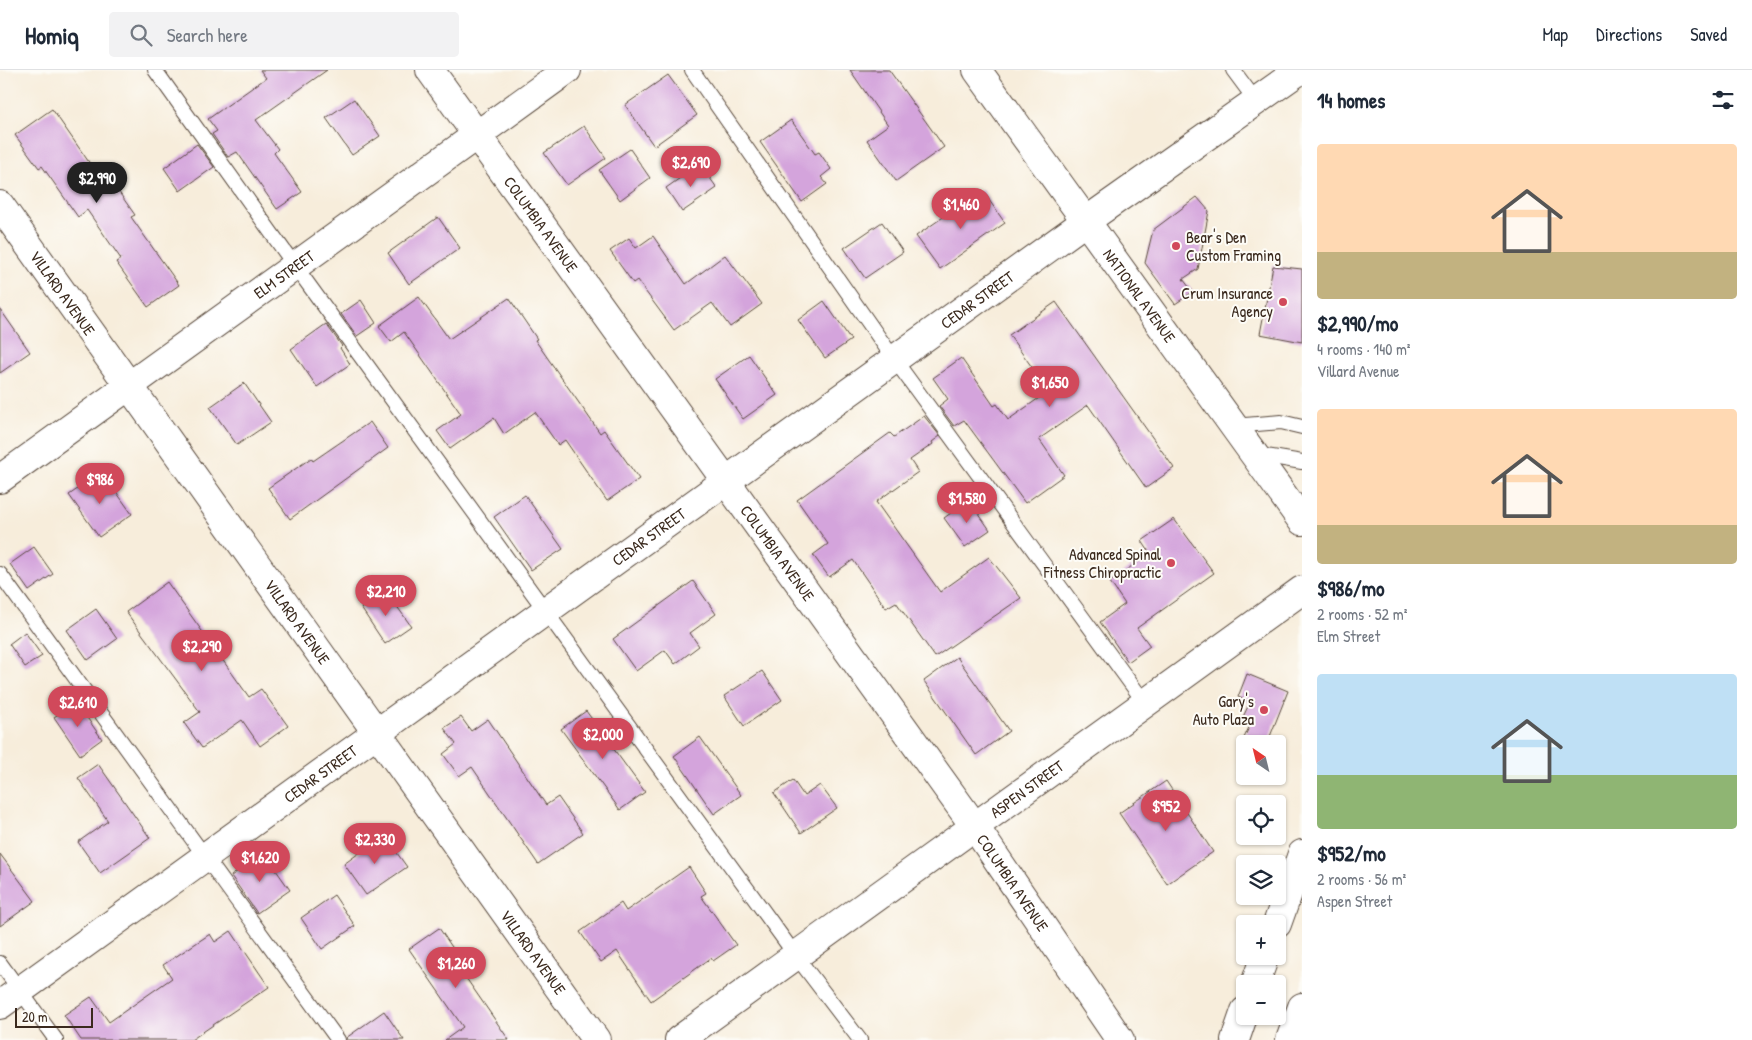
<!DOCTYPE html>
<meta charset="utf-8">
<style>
:root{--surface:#fff;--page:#f2f2f3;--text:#1f2937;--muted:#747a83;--line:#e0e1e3;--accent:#d1495b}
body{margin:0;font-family:"Patrick Hand",sans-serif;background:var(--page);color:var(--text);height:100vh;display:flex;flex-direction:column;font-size:19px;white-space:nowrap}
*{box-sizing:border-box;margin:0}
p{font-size:16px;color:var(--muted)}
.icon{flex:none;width:28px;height:28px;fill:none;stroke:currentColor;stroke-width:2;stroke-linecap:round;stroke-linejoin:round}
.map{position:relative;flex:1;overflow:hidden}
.sheet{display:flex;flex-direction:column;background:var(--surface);width:450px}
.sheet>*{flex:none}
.needle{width:32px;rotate:325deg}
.tools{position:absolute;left:1236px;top:665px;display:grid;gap:10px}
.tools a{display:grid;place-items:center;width:50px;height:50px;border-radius:5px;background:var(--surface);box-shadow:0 1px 4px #0004;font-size:25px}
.scale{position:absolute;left:15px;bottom:12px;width:78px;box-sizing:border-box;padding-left:5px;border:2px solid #3b2a1e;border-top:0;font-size:14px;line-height:18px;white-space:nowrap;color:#3b2a1e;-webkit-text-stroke:4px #fdfcf7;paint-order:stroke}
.price{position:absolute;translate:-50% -42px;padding:0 11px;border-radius:18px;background:var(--accent);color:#fff;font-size:16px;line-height:32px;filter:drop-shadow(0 1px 2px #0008)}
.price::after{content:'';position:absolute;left:50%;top:30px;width:15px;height:11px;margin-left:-8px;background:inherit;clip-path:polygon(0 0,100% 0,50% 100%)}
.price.active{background:#222;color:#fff}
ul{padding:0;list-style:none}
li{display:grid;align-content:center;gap:10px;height:265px;padding:0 15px}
li span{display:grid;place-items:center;height:155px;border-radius:5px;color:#555}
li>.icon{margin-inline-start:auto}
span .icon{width:90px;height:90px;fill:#fffc;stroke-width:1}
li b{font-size:21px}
h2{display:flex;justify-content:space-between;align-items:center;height:60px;padding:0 15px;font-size:21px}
header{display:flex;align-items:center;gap:30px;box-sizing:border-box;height:70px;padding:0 25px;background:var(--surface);border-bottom:1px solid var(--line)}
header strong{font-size:24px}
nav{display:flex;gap:28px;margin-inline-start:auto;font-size:18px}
.search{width:350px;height:45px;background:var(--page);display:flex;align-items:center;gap:12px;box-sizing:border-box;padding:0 18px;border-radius:5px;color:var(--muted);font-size:19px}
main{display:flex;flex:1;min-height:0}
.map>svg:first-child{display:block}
.building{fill:#d4a4dc}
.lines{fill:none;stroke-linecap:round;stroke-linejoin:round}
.service-casing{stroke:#57473a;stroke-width:16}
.minor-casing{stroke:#57473a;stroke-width:30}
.tertiary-casing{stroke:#57473a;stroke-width:30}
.primary-casing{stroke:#57473a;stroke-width:30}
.service{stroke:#fff;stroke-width:14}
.minor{stroke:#fff;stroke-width:28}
.tertiary{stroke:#fff;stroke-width:28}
.primary{stroke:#fff;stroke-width:28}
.poi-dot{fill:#d1495b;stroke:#fdfcf7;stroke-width:2}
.labels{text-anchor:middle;stroke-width:4;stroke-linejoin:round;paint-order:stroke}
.street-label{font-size:16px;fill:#3b2a1e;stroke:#fdfcf7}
.poi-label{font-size:16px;fill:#3b2a1e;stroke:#fdfcf7;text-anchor:end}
</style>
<header>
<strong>Homiq</strong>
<div class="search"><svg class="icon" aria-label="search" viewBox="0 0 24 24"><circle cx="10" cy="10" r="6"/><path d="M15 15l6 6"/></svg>Search here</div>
<nav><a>Map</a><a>Directions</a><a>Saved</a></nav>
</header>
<main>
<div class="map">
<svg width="1302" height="970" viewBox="0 0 1302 970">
<rect width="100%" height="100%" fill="#fdfcf7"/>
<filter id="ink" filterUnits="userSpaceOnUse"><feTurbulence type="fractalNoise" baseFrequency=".02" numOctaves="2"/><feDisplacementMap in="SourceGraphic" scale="10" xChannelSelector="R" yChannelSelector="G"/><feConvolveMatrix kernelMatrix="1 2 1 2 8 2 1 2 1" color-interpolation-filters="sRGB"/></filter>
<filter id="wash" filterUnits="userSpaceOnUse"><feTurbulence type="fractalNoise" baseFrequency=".0096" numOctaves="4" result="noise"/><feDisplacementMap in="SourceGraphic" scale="20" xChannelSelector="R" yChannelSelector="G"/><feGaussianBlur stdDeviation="1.12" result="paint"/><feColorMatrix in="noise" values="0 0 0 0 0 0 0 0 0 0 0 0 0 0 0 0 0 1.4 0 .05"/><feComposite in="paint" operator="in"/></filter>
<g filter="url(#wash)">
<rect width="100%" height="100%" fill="#f7eddb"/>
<g id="blocks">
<path class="building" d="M 260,0 L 327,0 L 256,50 L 278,79 L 274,83 L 302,122 L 277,139 L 237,82 L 228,87 L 212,64 L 217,61 L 208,49 L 266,8 Z
M 850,0 L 889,0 L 944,77 L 896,111 L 867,70 L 888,55 Z
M 668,5 L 697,45 L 654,76 L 625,35 Z
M 354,29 L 380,66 L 352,85 L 326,48 Z
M 52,39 L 93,98 L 99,94 L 135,145 L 131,147 L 179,215 L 148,237 L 116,192 L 121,189 L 87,140 L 78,147 L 42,96 L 39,98 L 15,65 Z
M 791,50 L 815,84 L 819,82 L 831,99 L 821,107 L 827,114 L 802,132 L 760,72 Z
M 584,56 L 606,88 L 567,115 L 544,83 Z
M 197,74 L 214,97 L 180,121 L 164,98 Z
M 630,79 L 650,108 L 620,130 L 599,100 Z
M 700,94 L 717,118 L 682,142 L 666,118 Z
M 982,120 L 1005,153 L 940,199 L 916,166 Z
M 1197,127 L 1209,141 L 1198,199 L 1183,209 L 1193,222 L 1175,234 L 1145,193 L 1153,160 Z
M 438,147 L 460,178 L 409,214 L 388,183 Z
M 882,152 L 903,182 L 865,208 L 844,178 Z
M 653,166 L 686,214 L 725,185 L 762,234 L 730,257 L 712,233 L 674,260 L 637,210 L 633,213 L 610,181 L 629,168 L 636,178 Z
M 1273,196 L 1302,199 L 1302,272 L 1260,264 Z
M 419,227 L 449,269 L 509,228 L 537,269 L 535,270 L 600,363 L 604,360 L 639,409 L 607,431 L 565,370 L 558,375 L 535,342 L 504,364 L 494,348 L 450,379 L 437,361 L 461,344 L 404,262 L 391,272 L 379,256 Z
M 361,230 L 376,253 L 357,266 L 341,244 Z
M 824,231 L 851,270 L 825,288 L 798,250 Z
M 1056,232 L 1174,398 L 1146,418 L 1088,335 L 1039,369 L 1064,405 L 1025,433 L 964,350 L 954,356 L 939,336 L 948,329 L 933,308 L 961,288 L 994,336 L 997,334 L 1008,350 L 1049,321 L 1009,265 Z
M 0,239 L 30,282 L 0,303 Z
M 326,254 L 342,276 L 340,278 L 350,294 L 317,317 L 291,279 Z
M 749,285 L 777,325 L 743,349 L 715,309 Z
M 244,313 L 271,352 L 237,375 L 210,337 Z
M 924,346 L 940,366 L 932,372 L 933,374 L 910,390 L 918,402 L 876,432 L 940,522 L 989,487 L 1021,528 L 935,587 L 896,532 L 886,538 L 853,490 L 829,507 L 813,485 L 828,474 L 797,430 L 890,363 L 894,367 Z
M 370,352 L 388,378 L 290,449 L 268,418 L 311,388 L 313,391 Z
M 102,402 L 132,444 L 99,467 L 69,425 Z
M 525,425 L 563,479 L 531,500 L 494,447 Z
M 969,430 L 990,460 L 965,477 L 944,448 Z
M 1174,449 L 1214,503 L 1137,558 L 1150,576 L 1128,592 L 1100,552 L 1125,534 L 1110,512 L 1150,483 L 1142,471 Z
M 34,477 L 53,504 L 29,521 L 10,494 Z
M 693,511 L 716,544 L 690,563 L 699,576 L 675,594 L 665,580 L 636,601 L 613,569 Z
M 167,512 L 249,627 L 261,619 L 288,656 L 260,676 L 242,650 L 202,678 L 184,653 L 200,642 L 126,542 Z
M 386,521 L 411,556 L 385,574 L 361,538 Z
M 96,539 L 117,569 L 88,590 L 67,560 Z
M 25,562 L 42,586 L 25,597 L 9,574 Z
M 957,587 L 1009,661 L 976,685 L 924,611 Z
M 762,601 L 782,630 L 744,656 L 724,626 Z
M 1247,604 L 1288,621 L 1267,674 L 1244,668 L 1252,651 L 1243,647 L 1250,632 L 1238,627 Z
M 76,632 L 102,669 L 80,685 L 54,647 Z
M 586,641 L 645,722 L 620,740 L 561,659 Z
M 461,647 L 471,661 L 488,649 L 546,735 L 558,727 L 583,763 L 538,794 L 472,697 L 459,706 L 443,684 L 456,674 L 444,658 Z
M 700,667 L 741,725 L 714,744 L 674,686 Z
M 98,694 L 150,768 L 100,803 L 78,772 L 108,751 L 78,708 Z
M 793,710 L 804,726 L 820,715 L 837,738 L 801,763 L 774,723 Z
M 1166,711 L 1213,782 L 1167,814 L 1119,743 Z
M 384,765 L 407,797 L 366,825 L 344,794 Z
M 264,783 L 290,820 L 257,843 L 231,806 Z
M 0,784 L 35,831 L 0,856 Z
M 689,797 L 706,823 L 701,826 L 736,875 L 713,891 L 711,888 L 651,931 L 617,881 L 601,892 L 580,862 L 621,833 L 626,841 Z
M 334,825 L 355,856 L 322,879 L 301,848 Z
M 439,858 L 471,905 L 466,908 L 509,970 L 445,970 L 463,957 L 409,879 Z
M 231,861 L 269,917 L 191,970 L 81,970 L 64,945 L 91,927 L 109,952 L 172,908 L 163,895 L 210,864 L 215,872 Z
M 384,941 L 404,970 L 347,970 L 346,968 Z"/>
</g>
</g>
<g filter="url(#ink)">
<use href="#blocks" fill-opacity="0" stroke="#57473a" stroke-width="1"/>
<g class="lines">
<defs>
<path id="service" d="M 155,0 L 295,196 L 796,886 L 860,970
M 692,0 L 894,289 L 1145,633
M 1233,0 L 1256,31
M 1233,356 L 1281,352 L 1302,357
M 1254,384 L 1302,392
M 0,504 L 338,970
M 0,893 L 56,970"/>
<g id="minor">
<path id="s1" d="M 430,0 L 975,757 L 1120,970"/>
<path id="s2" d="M 977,0 L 1302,451"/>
<path id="s3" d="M 0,409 L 567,0"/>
<path id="s4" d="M 0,935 L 1086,151 L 1300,0"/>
<path id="s5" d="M 679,970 L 1302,520"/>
</g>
<g id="tertiary">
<path id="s6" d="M 0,135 L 596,970"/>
</g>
<path id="primary" d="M 1277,854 L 1302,784
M 1255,914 L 1265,886
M 1235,970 L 1245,941
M 1290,970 L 1302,937"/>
</defs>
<use href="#service" class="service-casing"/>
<use href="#minor" class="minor-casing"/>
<use href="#tertiary" class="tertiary-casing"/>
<use href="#primary" class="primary-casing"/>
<use href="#service" class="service"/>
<use href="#minor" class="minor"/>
<use href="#tertiary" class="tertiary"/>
<use href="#primary" class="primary"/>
</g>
</g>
<g class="poi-dot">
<circle cx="1176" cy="176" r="5"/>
<circle cx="1283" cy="232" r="5"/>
<circle cx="1171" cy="493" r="5"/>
<circle cx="1264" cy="640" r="5"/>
</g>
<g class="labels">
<g class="street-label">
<text dy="6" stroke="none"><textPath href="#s1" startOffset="190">COLUMBIA AVENUE</textPath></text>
<text dy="6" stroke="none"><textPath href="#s3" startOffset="350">ELM STREET</textPath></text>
<text dy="6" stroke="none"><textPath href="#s6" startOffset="108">VILLARD AVENUE</textPath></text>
<text dy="6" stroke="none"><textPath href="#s2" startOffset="278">NATIONAL AVENUE</textPath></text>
<text dy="6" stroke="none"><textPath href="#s4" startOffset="1205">CEDAR STREET</textPath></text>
<text dy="6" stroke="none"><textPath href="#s4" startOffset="800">CEDAR STREET</textPath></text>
<text dy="6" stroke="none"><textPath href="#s1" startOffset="595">COLUMBIA AVENUE</textPath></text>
<text dy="6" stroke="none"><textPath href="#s6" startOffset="512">VILLARD AVENUE</textPath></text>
<text dy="6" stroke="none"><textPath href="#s4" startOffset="395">CEDAR STREET</textPath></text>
<text dy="6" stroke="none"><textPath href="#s5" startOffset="429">ASPEN STREET</textPath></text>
<text dy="6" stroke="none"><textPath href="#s1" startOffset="1000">COLUMBIA AVENUE</textPath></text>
<text dy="6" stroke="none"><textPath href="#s6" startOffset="918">VILLARD AVENUE</textPath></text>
</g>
<g class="poi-label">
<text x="1186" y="173" text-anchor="start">Bear's Den<tspan x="1186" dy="18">Custom Framing</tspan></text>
<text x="1273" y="229">Crum Insurance<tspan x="1273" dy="18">Agency</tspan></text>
<text x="1161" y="490">Advanced Spinal<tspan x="1161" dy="18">Fitness Chiropractic</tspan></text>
<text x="1254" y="637">Gary's<tspan x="1254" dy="18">Auto Plaza</tspan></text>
</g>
</g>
</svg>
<div class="tools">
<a><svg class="needle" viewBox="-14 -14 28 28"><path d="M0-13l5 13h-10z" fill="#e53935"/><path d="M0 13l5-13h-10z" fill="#747a83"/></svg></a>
<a><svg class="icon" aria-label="locate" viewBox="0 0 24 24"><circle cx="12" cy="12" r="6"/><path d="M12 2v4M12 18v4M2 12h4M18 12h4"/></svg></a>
<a><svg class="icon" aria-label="layers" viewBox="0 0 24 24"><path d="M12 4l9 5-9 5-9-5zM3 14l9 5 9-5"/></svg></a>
<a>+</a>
<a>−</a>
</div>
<div class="scale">20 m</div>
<b class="price" style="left:691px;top:118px">$2,690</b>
<b class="price active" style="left:97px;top:134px">$2,990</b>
<b class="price" style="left:961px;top:160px">$1,460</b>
<b class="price" style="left:1050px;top:338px">$1,650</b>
<b class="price" style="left:100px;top:435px">$986</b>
<b class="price" style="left:967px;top:454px">$1,580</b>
<b class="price" style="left:386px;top:547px">$2,210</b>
<b class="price" style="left:202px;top:602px">$2,290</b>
<b class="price" style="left:78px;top:658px">$2,610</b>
<b class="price" style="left:603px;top:690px">$2,000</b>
<b class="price" style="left:1166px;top:762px">$952</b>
<b class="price" style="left:375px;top:795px">$2,330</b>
<b class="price" style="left:260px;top:813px">$1,620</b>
<b class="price" style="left:456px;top:919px">$1,260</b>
</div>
<section class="sheet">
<h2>14 homes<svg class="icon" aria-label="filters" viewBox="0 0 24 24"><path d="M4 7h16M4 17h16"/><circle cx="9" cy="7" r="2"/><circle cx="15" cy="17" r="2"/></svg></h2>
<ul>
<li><span style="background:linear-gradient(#ffd9b3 70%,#c2b280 0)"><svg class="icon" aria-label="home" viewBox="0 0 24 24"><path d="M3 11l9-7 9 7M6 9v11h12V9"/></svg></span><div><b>$2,990/mo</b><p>4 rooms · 140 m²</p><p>Villard Avenue</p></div></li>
<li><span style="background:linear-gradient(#ffd9b3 75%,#c2b280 0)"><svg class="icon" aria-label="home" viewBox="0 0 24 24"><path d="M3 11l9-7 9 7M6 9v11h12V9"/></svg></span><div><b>$986/mo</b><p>2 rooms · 52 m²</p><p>Elm Street</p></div></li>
<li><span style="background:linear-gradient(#bfe0f5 65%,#8fb573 0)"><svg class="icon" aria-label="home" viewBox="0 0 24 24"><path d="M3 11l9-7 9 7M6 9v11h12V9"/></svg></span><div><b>$952/mo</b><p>2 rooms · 56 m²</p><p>Aspen Street</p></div></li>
</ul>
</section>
</main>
